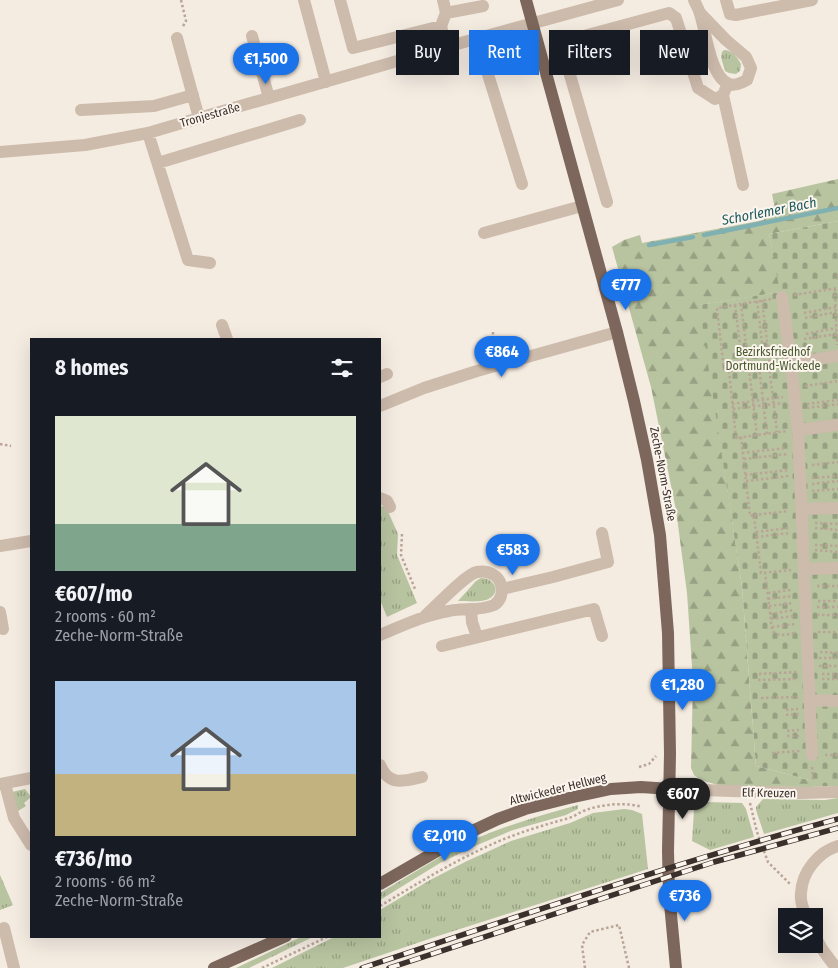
<!DOCTYPE html>
<meta charset="utf-8">
<style>
:root{--surface:#171b24;--page:#20242c;--text:#f1f3f6;--muted:#9ea1a6;--accent:#1a73e8}
body{margin:0;font-family:"Fira Sans Condensed",sans-serif;background:var(--page);color:var(--text);height:100vh;display:flex;flex-direction:column;font-size:19px;white-space:nowrap}
*{box-sizing:border-box;margin:0}
p{font-size:16px;color:var(--muted)}
.icon{flex:none;width:28px;height:28px;fill:none;stroke:currentColor;stroke-width:2;stroke-linecap:round;stroke-linejoin:round}
.map{position:relative;flex:1;overflow:hidden}
.drawer{position:absolute;left:30px;top:338px;width:351px;height:600px;display:flex;flex-direction:column;background:var(--surface);border-radius:0px;box-shadow:0 5px 20px #0002}
.drawer>*{flex:none}
.banner{position:absolute;left:396px;top:30px;width:366px;height:45px;display:flex;gap:10px}
.tools{position:absolute;left:778px;top:908px;display:grid;gap:10px}
.tools a{display:grid;place-items:center;width:45px;height:45px;border-radius:0px;background:var(--surface);box-shadow:0 5px 20px #0002;font-size:25px}
.price{position:absolute;translate:-50% -42px;padding:0 11px;border-radius:18px;background:var(--accent);color:#fff;font-size:16px;line-height:32px;filter:drop-shadow(0 1px 2px #0008)}
.price::after{content:'';position:absolute;left:50%;top:30px;width:15px;height:11px;margin-left:-8px;background:inherit;clip-path:polygon(0 0,100% 0,50% 100%)}
.price.active{background:#222;color:#fff}
ul{padding:0;list-style:none}
li{display:grid;align-content:center;gap:10px;height:265px;padding:0 25px}
li span{display:grid;place-items:center;height:155px;border-radius:0px;color:#555}
li>.icon{margin-inline-start:auto}
span .icon{width:90px;height:90px;fill:#fffc;stroke-width:1}
li b{font-size:21px}
h2{display:flex;justify-content:space-between;align-items:center;height:60px;padding:0 25px;font-size:21px}
.chip{padding:0 18px;border-radius:0px;background:var(--surface);box-shadow:0 5px 20px #0002;font-size:18px;line-height:45px}
.chip.active{background:var(--accent);color:#fff}
.map>svg:first-child{display:block}
.grass{fill:url(#grass-tufts)}
.forest{fill:url(#forest-firs)}
.cemetery{fill:url(#cemetery-stones)}
.lines{fill:none;stroke-linecap:round;stroke-linejoin:round}
.stream{stroke:#7fb0b2;stroke-width:4.5}
.path{stroke:#b9a596;stroke-width:2.5;stroke-dasharray:2.5 2.5;stroke-linecap:butt}
.minor{stroke:#cdbbac;stroke-width:12}
.major{stroke:#7d675c;stroke-width:12}
.rail-casing{stroke:#3b302b;stroke-width:5.5}
.rail{stroke:#fbf5ee;stroke-width:4;stroke-dasharray:11;stroke-linecap:butt}
.labels{text-anchor:middle;stroke-width:4;stroke-linejoin:round;paint-order:stroke}
.street-label{font-size:12px;fill:#3b302b;stroke:#fbf5ee}
.park-label{font-size:12px;fill:#4a5a2e;stroke:#fbf5ee}
.water-label{font-size:14px;font-style:italic;fill:#1f5a5e;stroke:#fbf5ee}
</style>
<div class="map">
<svg width="838" height="968" viewBox="0 0 838 968">
<defs>
<pattern id="grass-tufts" width="24" height="20" patternUnits="userSpaceOnUse" patternTransform="scale(1.25)"><rect width="24" height="20" fill="#b8c4a0"/><path d="M3 7l-1-3M5 7V3M7 7l1-3M15 17l-1-3M17 17v-4M19 17l1-3" fill="none" stroke="#97a083"/></pattern>
<pattern id="forest-firs" width="22" height="20" patternUnits="userSpaceOnUse" patternTransform="scale(1.25)"><rect width="22" height="20" fill="#b8c4a0"/><path d="M5 1l3.5 6h-7zM16 11l3.5 6h-7z" fill="#97a083"/></pattern>
<pattern id="cemetery-stones" width="16" height="16" patternUnits="userSpaceOnUse" patternTransform="scale(1.25)"><rect width="16" height="16" fill="#b8c4a0"/><path d="M2 7V4a2 2 0 0 1 4 0v3zM10 15v-3a2 2 0 0 1 4 0v3z" fill="#97a083"/></pattern>
</defs>
<rect width="100%" height="100%" fill="#f4ebe1"/>
<path class="grass" d="M 724,50 C 732,50 738,58 741,64 L 740,71 L 736,74 L 729,73 L 725,71 L 721,57 L 722,52 Z
M 380,506 L 386,507 L 398,534 L 397,555 L 417,603 L 387,617 L 380,600 Z
M 481,578 C 494,578 501,591 490,598 C 483,603 467,601 458,601 L 476,581 Z
M 25,789 L 31,797 L 24,803 L 26,806 L 18,811 L 12,792 Z
M 838,798 L 838,813 L 764,834 L 756,810 L 756,807 L 763,799 L 825,800 Z
M 705,802 L 742,803 L 746,809 L 754,837 L 710,850 L 692,841 L 694,810 C 696,805 700,804 705,802 Z
M 578,805 L 578,809 L 566,815 L 513,830 L 475,846 L 440,863 L 380,900 L 380,893 C 410,875 441,855 473,840 C 507,825 542,815 578,805 Z
M 624,809 L 632,810 L 642,814 L 648,869 L 438,936 L 343,968 L 272,968 L 336,936 L 380,936 L 380,910 L 430,880 L 467,861 L 511,841 L 570,823 L 593,813 Z
M 0,875 L 13,905 L 0,910 Z
M 303,936 L 315,936 L 249,968 L 236,968 Z"/>
<path class="forest" d="M 838,179 L 838,221 L 769,234 L 781,292 L 700,305 L 742,587 L 756,766 L 809,780 L 809,787 L 721,786 L 701,780 L 694,775 L 691,768 L 693,681 L 687,593 L 676,510 L 651,387 L 612,247 L 624,240 L 640,235 L 642,243 L 764,220 L 763,211 L 775,209 L 772,194 Z"/>
<path class="cemetery" d="M 838,221 L 838,786 L 809,787 L 809,780 L 756,766 L 742,587 L 699,305 L 780,292 L 769,234 Z"/>
<g class="lines">
<path class="stream" d="M 704,235 L 838,208
M 649,245 L 693,237"/>
<path class="path" d="M 181,0 L 186,21 L 182,28
M 838,274 L 838,280
M 835,289 L 837,345
M 794,295 L 838,288
M 771,299 L 717,308 L 724,371 L 780,365
M 762,300 L 770,366
M 757,301 L 765,367
M 741,304 L 757,435
M 735,305 L 743,369
M 804,313 L 836,307
M 805,318 L 836,312
M 493,332 L 493,341 L 497,353
M 806,334 L 836,328
M 804,339 L 836,334
M 769,366 L 777,432
M 759,367 L 767,434
M 729,371 L 736,438 L 787,431
M 805,386 L 838,381
M 732,404 L 783,397
M 807,404 L 838,400
M 807,408 L 838,404
M 733,409 L 783,403
M 741,437 L 750,516 L 754,515 L 761,573 L 791,570
M 0,444 L 11,446
M 742,453 L 787,448
M 744,459 L 788,454
M 812,465 L 838,462
M 745,475 L 789,470
M 812,478 L 838,476
M 746,481 L 789,476
M 812,484 L 838,481
M 812,491 L 838,489
M 754,515 L 789,511
M 815,523 L 838,524
M 815,528 L 838,530
M 756,532 L 789,528
M 402,534 L 401,555 L 415,589
M 756,537 L 790,533
M 815,545 L 838,546
M 815,550 L 838,552
M 765,572 L 772,630 C 777,638 787,634 795,633
M 817,586 L 838,586
M 768,593 L 791,590
M 768,599 L 792,596
M 818,601 L 838,601
M 769,606 L 793,603
M 817,607 L 838,607
M 770,614 L 794,610
M 817,615 L 838,615
M 771,619 L 794,616
M 772,627 L 795,624
M 818,632 L 838,632
M 820,652 L 838,653
M 819,658 L 838,658
M 819,666 L 838,666
M 759,674 L 797,672
M 822,674 L 838,674
M 822,679 L 838,679
M 758,680 L 796,679
M 761,698 L 798,697
M 786,710 L 798,709
M 786,715 L 799,714
M 787,731 L 799,730
M 787,736 L 799,736
M 772,753 L 800,751
M 825,755 L 838,755
M 639,767 L 649,764 L 656,756
M 812,767 L 813,781
M 750,803 L 757,832 L 768,862 L 790,884
M 380,906 C 415,885 449,864 486,847 C 513,834 541,826 569,818 C 575,816 580,812 586,810 C 603,804 626,802 642,807
M 262,968 L 329,936
M 585,968 L 582,945 L 590,932 L 619,925 L 629,968"/>
<path class="minor" d="M 304,0 L 326,82
M 340,0 L 353,48 L 441,26
M 443,0 L 446,13 L 441,26 L 446,47
M 694,0 C 696,5 699,9 700,14 C 706,31 710,77 729,84 C 736,86 741,83 747,80 L 751,68 L 746,57 L 726,40 L 700,13
M 726,0 L 730,14 L 736,15 L 812,0
M 446,13 L 483,6
M 252,36 L 269,98
M 177,38 L 199,118
M 477,39 L 522,184
M 726,88 L 723,95 L 743,185
M 81,110 L 154,106 L 193,95
M 148,133 L 188,260 L 210,263
M 0,152 L 85,145 L 148,133 L 199,118 L 446,47 L 618,0
M 158,163 L 300,120
M 607,202 L 563,51 L 569,40 L 669,13 L 676,18 L 698,88 L 715,99 L 723,95
M 484,233 L 582,206
M 782,297 L 791,363 L 798,430 L 812,755
M 222,325 L 227,339
M 791,363 L 838,356
M 380,377 L 387,374
M 380,406 L 424,388 L 477,371 L 617,332
M 798,430 L 838,425
M 380,498 L 387,501 L 390,507
M 802,509 L 838,508
M 0,546 L 31,541
M 805,569 L 838,568
M 502,589 L 553,577 L 608,562 L 602,533
M 471,609 L 472,622 L 477,637
M 0,612 L 3,629
M 380,635 C 402,626 424,615 449,611 C 462,608 482,611 494,605 C 501,601 503,592 501,585 C 500,580 496,576 492,574 C 487,571 482,571 477,572 C 466,574 435,607 425,616
M 442,646 L 594,609 L 602,636
M 809,700 L 838,701
M 380,765 C 389,787 404,781 422,777
M 0,784 L 31,778
M 5,784 L 14,818 L 31,845
M 670,789 L 800,793 L 838,792
M 806,916 C 803,909 800,900 801,893 C 802,872 818,852 838,846
M 4,928 L 14,968
M 814,934 L 822,949 L 836,968"/>
<path class="major" d="M 526,0 L 617,332 L 634,401 L 647,460 L 660,535 L 668,633 L 670,754 L 668,851 L 669,893 L 676,968
M 380,884 L 468,833 L 498,819 L 525,809 L 569,798 L 611,789 L 641,787 L 670,789
M 214,968 L 286,936"/>
<defs>
<path id="rail" d="M 362,968 C 520,916 677,862 838,819
M 389,968 L 714,862 L 838,828"/>
</defs>
<use href="#rail" class="rail-casing"/>
<use href="#rail" class="rail"/>
</g>
<g class="labels">
<g class="street-label">
<text transform="translate(210 115) rotate(-16)" y="4">Tronjestraße</text>
<text transform="translate(663 474) rotate(79)" y="4">Zeche-Norm-Straße</text>
<text transform="translate(558 789) rotate(-14)" y="4">Altwickeder Hellweg</text>
<text transform="translate(769 793) rotate(1)" y="4">Elf Kreuzen</text>
</g>
<g class="park-label">
<text x="773" y="356">Bezirksfriedhof<tspan x="773" dy="14">Dortmund-Wickede</tspan></text>
</g>
<g class="water-label">
<text transform="translate(769 211) rotate(-11)" y="5">Schorlemer Bach</text>
</g>
</g>
</svg>
<div class="tools">
<a><svg class="icon" aria-label="layers" viewBox="0 0 24 24"><path d="M12 4l9 5-9 5-9-5zM3 14l9 5 9-5"/></svg></a>
</div>
<b class="price" style="left:266px;top:85px">€1,500</b>
<b class="price" style="left:626px;top:311px">€777</b>
<b class="price" style="left:502px;top:378px">€864</b>
<b class="price" style="left:513px;top:576px">€583</b>
<b class="price" style="left:683px;top:711px">€1,280</b>
<b class="price active" style="left:683px;top:820px">€607</b>
<b class="price" style="left:445px;top:862px">€2,010</b>
<b class="price" style="left:685px;top:922px">€736</b>
<div class="banner">
<a class="chip">Buy</a>
<a class="chip active">Rent</a>
<a class="chip">Filters</a>
<a class="chip">New</a>
</div>
<section class="drawer">
<h2>8 homes<svg class="icon" aria-label="filters" viewBox="0 0 24 24"><path d="M4 7h16M4 17h16"/><circle cx="9" cy="7" r="2"/><circle cx="15" cy="17" r="2"/></svg></h2>
<ul>
<li><span style="background:linear-gradient(#dfe7d0 70%,#7fa58c 0)"><svg class="icon" aria-label="home" viewBox="0 0 24 24"><path d="M3 11l9-7 9 7M6 9v11h12V9"/></svg></span><div><b>€607/mo</b><p>2 rooms · 60 m²</p><p>Zeche-Norm-Straße</p></div></li>
<li><span style="background:linear-gradient(#a9c7e8 60%,#c2b280 0)"><svg class="icon" aria-label="home" viewBox="0 0 24 24"><path d="M3 11l9-7 9 7M6 9v11h12V9"/></svg></span><div><b>€736/mo</b><p>2 rooms · 66 m²</p><p>Zeche-Norm-Straße</p></div></li>
</ul>
</section>
</div>
